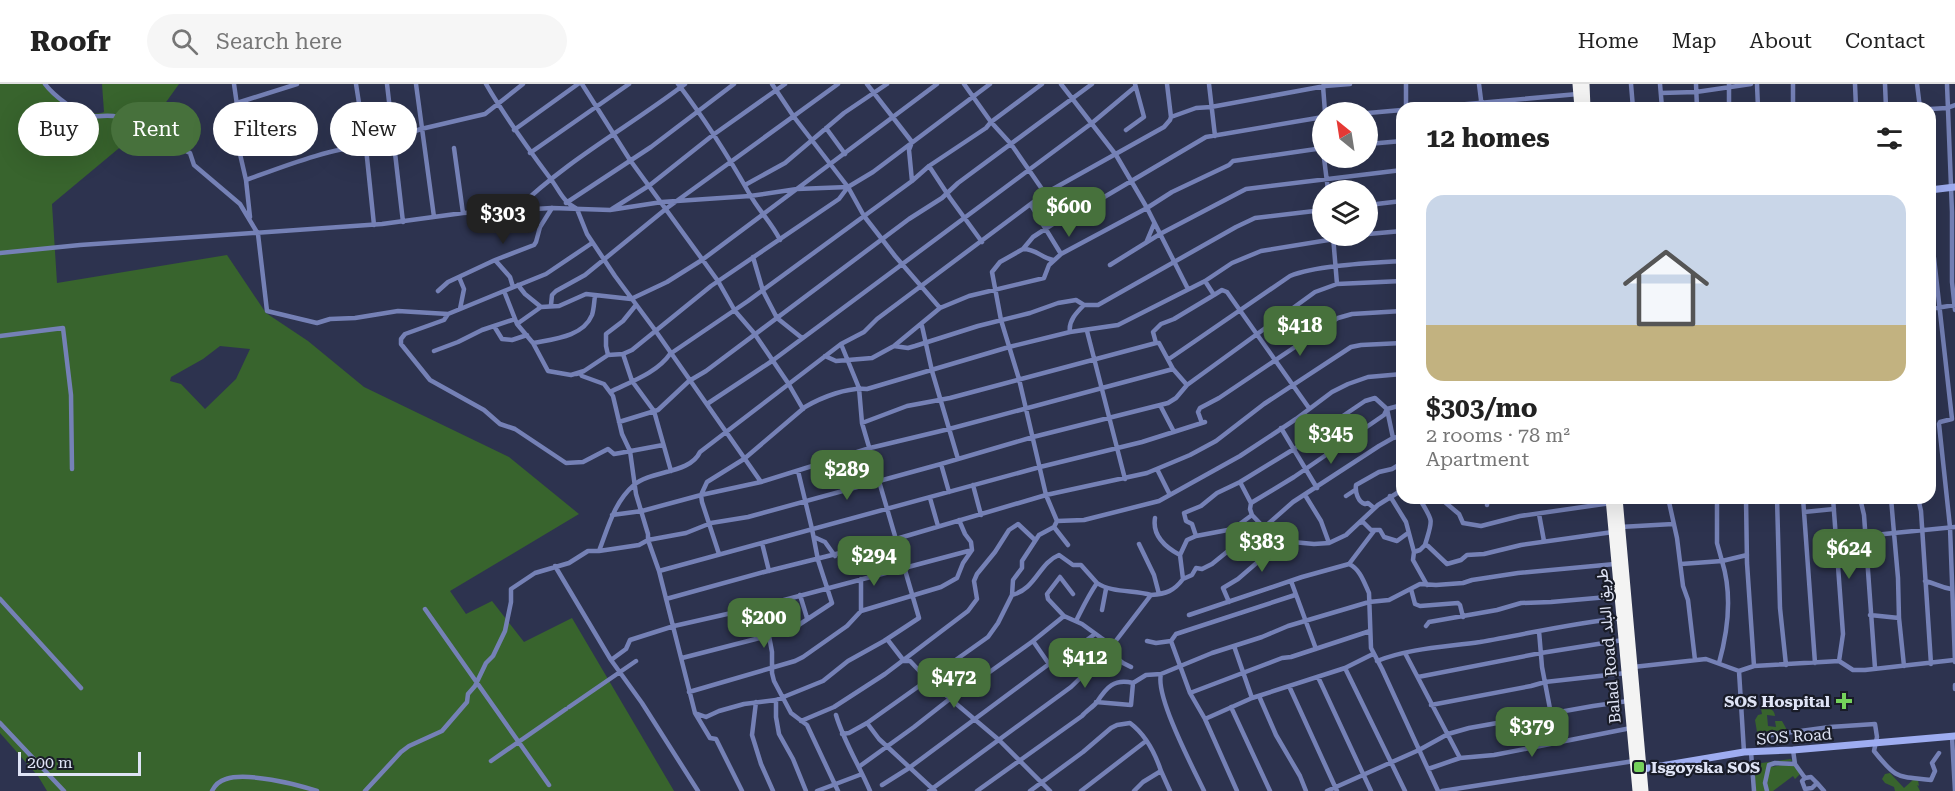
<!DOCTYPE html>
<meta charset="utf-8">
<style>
:root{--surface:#fff;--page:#f6f6f6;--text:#222;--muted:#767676;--line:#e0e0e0;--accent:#47713c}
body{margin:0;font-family:"Roboto Serif",Vazirmatn,serif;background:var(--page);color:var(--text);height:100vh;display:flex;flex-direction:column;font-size:22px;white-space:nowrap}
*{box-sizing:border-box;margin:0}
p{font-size:20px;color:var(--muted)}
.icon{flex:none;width:33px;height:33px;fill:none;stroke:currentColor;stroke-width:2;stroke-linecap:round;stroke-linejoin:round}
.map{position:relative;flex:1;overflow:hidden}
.drawer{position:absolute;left:1396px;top:18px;width:540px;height:402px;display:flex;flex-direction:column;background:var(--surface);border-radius:18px;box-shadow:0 6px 24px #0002}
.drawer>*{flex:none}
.hud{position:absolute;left:18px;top:18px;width:570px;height:54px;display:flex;gap:12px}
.needle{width:39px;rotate:330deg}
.buttons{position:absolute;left:1312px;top:18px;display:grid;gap:12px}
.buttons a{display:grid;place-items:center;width:66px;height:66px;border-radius:50%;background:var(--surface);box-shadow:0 6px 24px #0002;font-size:30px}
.scale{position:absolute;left:18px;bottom:15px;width:123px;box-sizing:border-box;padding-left:6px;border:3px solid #dfe4f6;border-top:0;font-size:16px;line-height:21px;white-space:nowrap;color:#dfe4f6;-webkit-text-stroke:4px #191c28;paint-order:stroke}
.price{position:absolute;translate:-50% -51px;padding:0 14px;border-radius:12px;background:var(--accent);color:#fff;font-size:20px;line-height:39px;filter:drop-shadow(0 2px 3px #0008)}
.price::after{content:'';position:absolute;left:50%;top:36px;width:18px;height:14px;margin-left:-9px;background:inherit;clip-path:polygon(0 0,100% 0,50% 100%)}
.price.on{background:#222;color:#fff}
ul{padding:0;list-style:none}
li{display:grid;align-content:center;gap:12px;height:318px;padding:0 30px}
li+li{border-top:2px solid var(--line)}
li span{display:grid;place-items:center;height:186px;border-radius:18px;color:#555}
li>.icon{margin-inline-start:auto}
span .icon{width:108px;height:108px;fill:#fffc;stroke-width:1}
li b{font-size:26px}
h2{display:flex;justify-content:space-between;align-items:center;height:72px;padding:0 30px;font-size:26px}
.chip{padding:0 21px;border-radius:27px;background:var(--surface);box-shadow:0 6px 24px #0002;font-size:21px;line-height:54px}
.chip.on{background:var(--accent);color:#fff}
header{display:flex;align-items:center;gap:36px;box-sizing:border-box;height:84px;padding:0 30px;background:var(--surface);border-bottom:2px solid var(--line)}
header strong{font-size:28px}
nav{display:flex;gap:33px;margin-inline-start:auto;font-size:21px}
.search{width:420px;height:54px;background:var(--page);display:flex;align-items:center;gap:15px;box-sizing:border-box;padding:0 21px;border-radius:33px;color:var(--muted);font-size:22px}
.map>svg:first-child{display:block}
.green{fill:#38642d;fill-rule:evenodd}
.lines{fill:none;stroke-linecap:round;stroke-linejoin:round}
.street{stroke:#7581b6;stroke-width:4.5}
.secondary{stroke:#9eadf1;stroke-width:7}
.highway{stroke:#f3f3f3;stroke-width:9}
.poi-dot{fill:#75d25b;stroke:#191c28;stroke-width:2}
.labels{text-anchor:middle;stroke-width:4.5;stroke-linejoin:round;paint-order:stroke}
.street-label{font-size:16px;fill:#dfe4f6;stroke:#191c28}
.poi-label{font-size:16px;font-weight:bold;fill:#dfe4f6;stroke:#191c28;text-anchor:end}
</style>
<header>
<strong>Roofr</strong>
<div class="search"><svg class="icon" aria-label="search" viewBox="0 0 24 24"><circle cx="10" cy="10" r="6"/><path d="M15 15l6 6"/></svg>Search here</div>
<nav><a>Home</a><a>Map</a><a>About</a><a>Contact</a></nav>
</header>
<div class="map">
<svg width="1955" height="707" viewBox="0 0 1955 707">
<rect width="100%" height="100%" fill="#2d334f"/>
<path class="green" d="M 0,0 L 47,0 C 59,15 85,35 104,28 L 102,0 L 179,0 L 154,35 L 52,120 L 57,199 L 227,171 L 266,229 L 308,257 L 364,303 L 509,373 L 579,430 L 450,507 L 466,530 L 492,517 L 524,558 L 572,534 L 674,707 L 47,707 L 38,692 L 0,649 ZM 220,262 L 250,265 L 236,295 L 205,325 L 181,300 L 170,297 L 171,293 L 203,275 Z
M 1764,622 C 1770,626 1774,624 1775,632 L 1767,631 L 1768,642 L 1776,643 L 1775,637 L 1782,637 L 1787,646 L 1757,648 L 1755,636 L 1758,631 L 1762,630 L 1761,625 Z
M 1791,675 L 1792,677 L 1780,678 L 1771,683 L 1794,679 L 1800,690 L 1795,695 L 1793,692 L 1773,707 L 1756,707 L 1754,680 Z
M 1890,689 L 1904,704 L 1914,695 L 1918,696 L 1919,702 L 1917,701 L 1920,707 L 1895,707 L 1894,703 L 1885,699 L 1882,695 L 1885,690 Z"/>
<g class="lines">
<path class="street" d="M 45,0 C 53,11 77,30 91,32 C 101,33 108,30 118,33 L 190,69 L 194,81 L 240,120 L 258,150 L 267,227 L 317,239 L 330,235 L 355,234 L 398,227 L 448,230 L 504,207 L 517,240 L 533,259 C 553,255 583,253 592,231 C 594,225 594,218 595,212
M 234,0 L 240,42 L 240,70 L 246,96 L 250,133
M 356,0 L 366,64 L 374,141
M 387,0 L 403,138
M 416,0 L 434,133
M 486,0 C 505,33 527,63 550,94 C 560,107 562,117 577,125 L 587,150 L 615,192 L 655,246 L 761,398
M 582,0 L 630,76 L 718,197 L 735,227 L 754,249 L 788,299 L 803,325
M 678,0 C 704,34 728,72 749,109 C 758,126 772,139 780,156
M 772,0 L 794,33 L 848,103 L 864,132 L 895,172 L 940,224
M 867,0 L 912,58 L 909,66 L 912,97
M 964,0 L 991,38 L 1011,60 L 1062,134
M 1061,0 L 1116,71 L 1147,124 L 1188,205
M 1167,0 L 1171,33
M 1209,0 L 1215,52
M 1406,0 L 1406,24
M 1479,0 L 1482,24
M 1631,0 L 1633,24
M 1660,0 L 1662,24
M 1696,0 L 1697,24
M 1757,0 L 1758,24
M 1793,0 L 1793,24
M 1855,0 L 1856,24
M 1885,0 L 1886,24
M 1917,0 L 1920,24
M 1947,0 L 1952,128 L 1952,198 L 1955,226
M 1323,2 L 1325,28
M 1661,9 L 1696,8 L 1751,0
M 237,19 L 297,0
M 1423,24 L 1578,10
M 1729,24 L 1729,0
M 1930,25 L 1947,24 L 1955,21
M 1368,29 L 1402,26
M 1322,34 L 1323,62
M 826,44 L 845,70
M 514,46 L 578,0
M 1126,46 L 1144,33 L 1135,0
M 1368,60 L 1402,57
M 454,64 L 463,129
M 530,69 L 629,0
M 1324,74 L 1328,106
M 929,82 L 950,114 L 982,158
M 246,96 C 274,86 339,60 366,64 L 421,45 L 485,30 L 523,0
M 745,101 L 785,79 L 844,29 L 887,0
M 566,119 L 651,63 L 734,0
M 1031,121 L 1061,170
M 1368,121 L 1402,117
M 517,125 C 567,76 630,42 685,0
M 612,125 L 650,101 L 713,51 L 785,0
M 1368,150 L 1402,147
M 1333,152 L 1337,200
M 1930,158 L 1934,174 L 1952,335 L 1940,338 L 1939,340 L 1950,443 L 1955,578
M 1146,159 L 1154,140
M 1023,165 C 1037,165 1041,174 1053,176
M 0,169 L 80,161 L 382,140 L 463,129 L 552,124 L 610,126 L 662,118 L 750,112 L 797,105 L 848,103
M 753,173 L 763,207 L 777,234 L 802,254
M 1110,181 L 1160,150 L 1246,105 L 1402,86
M 459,193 L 464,205 L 460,225
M 1205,197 L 1214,211 L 1222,206 L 1227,208 L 1309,324
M 518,201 L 525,210 L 541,223 L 559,222 L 586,210 L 631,215 L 667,198 L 702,176 L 937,0
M 513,203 L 510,193 L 495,176 L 534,161 L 536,158 L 540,143 L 552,124
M 438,207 L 448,198 L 495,176
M 504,207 L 546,190 L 592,159
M 551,221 L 552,211 L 556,207 L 585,191 L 667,124 L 838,0
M 1930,225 L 1955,221
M 448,230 L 444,236 L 405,250 L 401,255 L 401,260 L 430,296 L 484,326 L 500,340 L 515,345 L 566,379 L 583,378 L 608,365 L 614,370 L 620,369 L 663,361
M 517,240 L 541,223
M 494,242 L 502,255 L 512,256 L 527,251
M 922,242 L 932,287 L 958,375
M 1087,247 L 1125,395
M 1070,248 C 1068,237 1077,228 1084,221 L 1098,221 L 1236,143 L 1255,134 L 1323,126
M 0,252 L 63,244 L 71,311 L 72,385
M 533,259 L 548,287 L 571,291 L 584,287 L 608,271 L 623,270 L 632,266 L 711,202 L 839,115 L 848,103 L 873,88 L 990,0
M 894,262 L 908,264 L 915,262 L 978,242 L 1030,229 L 1058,219 L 1076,216 L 1084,221
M 434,267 L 458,258 L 482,246 L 515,235
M 623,270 L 632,297 L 654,327 L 671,387
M 608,271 L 606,262 L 606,250 L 623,237 L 636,221
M 825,272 L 836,277 L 872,274 L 894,262 L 940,224 L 969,212 L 1044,194 L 1049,181 L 1061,170 L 1147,124 L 1172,108 L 1229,81 L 1233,77 L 1323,64
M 1169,275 L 1290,192 C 1317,181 1373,179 1402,177
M 576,290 L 580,289 L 582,292 L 604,300 L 613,312 L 622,350 L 630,367 L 636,410 L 648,450 L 648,456 L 659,487 L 695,629 L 710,654 L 716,655 L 742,707
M 1187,301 L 1173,285 L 1159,259 L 1156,259 L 1153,248 L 1161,240 L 1174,235 L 1214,211
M 610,308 C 630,298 657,289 670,270 L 748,217 L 912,97 L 929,82 L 986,44 L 991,38 L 1042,0
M 707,320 L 772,277 L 1092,39 L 1135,3
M 1160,321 L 1174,348
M 619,338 L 658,326 L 689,297 L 706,287 L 909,135 L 942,114 L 958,99 L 1092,0
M 862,339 L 907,322 L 950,314 L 1156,259
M 1202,339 L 1198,328 L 1200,324 L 1219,314 L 1338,234 L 1352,230 L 1402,227
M 1281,344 L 1317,404
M 941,380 L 949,408
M 1157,385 L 1170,411
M 1240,398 L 1251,419 L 1250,425 L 1252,431 L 1271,451 L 1282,457 L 1314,460 L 1329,459 L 1346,451 L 1378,421 L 1402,406
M 973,401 L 981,431
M 1305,411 L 1321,437 L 1329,459
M 1346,412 L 1355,406
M 1390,412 L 1406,438 L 1414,468 L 1413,476 L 1427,501
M 930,414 L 938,442
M 1419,414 C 1434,439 1433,434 1425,461
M 1440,414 L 1459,430 L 1463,439 L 1481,442 L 1520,432 L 1611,419
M 1717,414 L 1717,459 L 1722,477 L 1747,471
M 1746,414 L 1747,479 L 1754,582
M 1777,414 L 1780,524 L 1786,581
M 1803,414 L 1815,579
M 1833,414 L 1843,550 L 1839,577
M 1860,414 L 1864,431 L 1875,584
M 1918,414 L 1921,427 L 1931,580
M 1669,418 L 1677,454 L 1683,502 L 1688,516 L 1695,576
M 1251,419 L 1294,393 L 1384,331 L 1387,325 L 1402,321
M 1487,421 L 1488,414
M 1374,424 L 1368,419 L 1365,420 C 1358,418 1355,408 1356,401 L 1379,388 L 1392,385 L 1402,379
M 1804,428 L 1834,425
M 1539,430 L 1544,457
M 612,431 L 642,427 L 701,411 L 761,398 L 870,364 L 949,345 L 1173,285
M 1155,434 C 1152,452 1165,463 1180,471
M 1057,437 L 1046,411 L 1019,295 L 1001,236 L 992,188 L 1000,178 L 1023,165 L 1033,153 L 1062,134 L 1089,122 L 1206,53 L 1323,33
M 1359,439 L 1363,438 L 1371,446 L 1380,446 L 1384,453 L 1397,457 L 1408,449
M 1054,443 L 1068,461
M 1620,443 L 1673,440
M 1196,452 L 1192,440 L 1186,437 L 1184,429 L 1201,422 L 1217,409 L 1240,398 L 1294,365 L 1365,317 L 1375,314 L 1387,325 L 1393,354
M 814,453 L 825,458 L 835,472
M 1836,455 L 1894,449 L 1891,414
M 762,459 L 769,487
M 1139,460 L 1154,491 L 1159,510
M 599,467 C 608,444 614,418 634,401 C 651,386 690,390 700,368 L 841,260 L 864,248 L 877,235 L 1044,110 L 1164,43 L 1170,36 L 1171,33 L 1196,24 L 1211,23 L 1325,2 L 1350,0
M 1414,468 L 1420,466 L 1425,461 L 1428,462 L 1447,480 L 1461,476 L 1467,471 L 1484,470 L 1521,461 L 1613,448
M 719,470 L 702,418 L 701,411 L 707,398 L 744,375 L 805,323 C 822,313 848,303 867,305 L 1009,263 L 1070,248 L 1118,241 L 1205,197 L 1232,179 L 1261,167 L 1353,152
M 1349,480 L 1374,447
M 1681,480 L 1722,477 C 1732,509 1728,547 1719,579
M 555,482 L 611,576 L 642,619 L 698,707
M 659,487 L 1040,383 L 1142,358 L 1205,338
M 1183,495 L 1192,491 L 1196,484 L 1202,485 L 1212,480 L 1233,463 L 1260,447 L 1293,418 L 1379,362 L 1393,354 L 1402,352
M 1291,497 L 1316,565
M 1925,497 C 1935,499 1940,503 1951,505
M 1411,505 L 1415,520 L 1420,522 L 1458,519 L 1460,521 L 1463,533
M 800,511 L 807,534
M 1012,511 L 1013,496 L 1022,484 L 1022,477 L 1039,451 L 1054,443 L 1057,437 L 1084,436 L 1159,417 L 1240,372 L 1296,335 L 1332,308 L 1348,300 L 1368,293 L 1402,290
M 1151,511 C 1166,510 1174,507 1183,495 L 1180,471 L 1187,456 L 1196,452 L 1233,445 L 1252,431
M 0,515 L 81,604
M 666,515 L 764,488 L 896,455 L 1046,411 L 1147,389 L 1190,371 L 1216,357 L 1264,320 L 1351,263 L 1361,261 L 1402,259
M 1229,518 L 1223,504 L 1238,495 L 1282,457
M 425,525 L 549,701
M 1102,526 L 1106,505
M 861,527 L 861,495
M 1189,531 L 1302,493 L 1349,480 C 1360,485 1364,498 1369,509 L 1371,564 L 1382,585 L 1438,707
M 1870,531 L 1899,534
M 1064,532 L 1048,515 L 1047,510 L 1060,493 L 1073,510
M 1426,542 L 1429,538 L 1497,526 L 1521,519 L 1551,518 L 1619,512
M 1539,547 L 1542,583 L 1551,630
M 769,552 L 772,568 L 772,589 L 774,597 L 791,629 L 807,641 L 838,707
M 887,555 L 904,577 L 910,577 L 928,596 L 999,656 L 1050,707
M 1033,557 L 1064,532 L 1082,540 L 1111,561
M 1147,557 L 1156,559 L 1171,557
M 1234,562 L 1252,614
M 1108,567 L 1123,579 L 1131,583
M 1405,569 L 1460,674
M 682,574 L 791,546 L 832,519 L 818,476 L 812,445 L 798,387
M 611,576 L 626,565 L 630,556 L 674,542 L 758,523 L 972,466
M 1377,577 C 1410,564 1446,563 1480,558 C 1527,550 1573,539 1621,534
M 1904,582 L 1899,534 L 1898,494 L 1894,449 L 1955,443
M 1633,583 L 1706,575 L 1739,587 L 1754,582 L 1839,577 L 1853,586 L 1865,586 L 1954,576
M 1345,584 L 1373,570
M 1739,587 L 1744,668
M 1161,590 C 1155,612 1193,684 1204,707
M 1318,593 L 1371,707
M 1418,593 L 1541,569 L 1623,556
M 1955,601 L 1955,605
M 1289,602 L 1337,707
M 689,608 L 795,577 L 803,573 L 847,542 L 861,527 L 941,503 L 957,494 L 963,479 L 972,466 L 971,458 L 965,450 L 959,436
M 1190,609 L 1282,574 L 1291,573 L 1370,547
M 1259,612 L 1276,651 L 1300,692 L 1306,707
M 776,616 L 776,633 L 779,650 L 793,675 L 806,707
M 756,618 L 752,651 L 761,680 L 773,707
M 1096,618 L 1131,621 L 1133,599
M 1431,621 L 1531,602 L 1545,598 L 1626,589
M 569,623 L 636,577
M 1231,623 L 1270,707
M 695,629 L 706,633 L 719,627 L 744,620 L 776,616 L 823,597 L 848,577 L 884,557 L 919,534 L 862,339 L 859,304 L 841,260
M 836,631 C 844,658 859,681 870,707
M 1205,635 L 1252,614 L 1345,584 L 1405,707
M 801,637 L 834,623 L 885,590 L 968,527 L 977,515 L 974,497 L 977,490 L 995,468 L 1009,446 L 1018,440 L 1035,456
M 0,639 L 64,707
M 867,639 L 879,655 L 935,707
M 842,650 L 849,649 L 867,639 L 988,553 L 998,539 L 1012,511 C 1036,505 1039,479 1059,471 L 1073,481 L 1081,481 L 1097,499
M 1764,652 L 1830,643 L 1875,640 L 1877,653 L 1874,667 C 1897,696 1897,692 1931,696 L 1935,687 L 1932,679 L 1939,669
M 1952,653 L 1955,707
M 1793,666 L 1795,680 L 1805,694 L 1811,693 L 1817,699 L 1812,704 L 1805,705 L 1802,697 L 1805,694
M 1751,668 L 1754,707
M 491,677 L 566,625
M 860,682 L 914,643 L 970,599 L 991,587 L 1033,557 L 1049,580
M 1428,685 L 1460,674 L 1494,671 L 1631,644
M 1817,699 L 1824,707
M 882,701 L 909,684 L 1049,580 L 1062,574 L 1095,550
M 212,707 C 215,701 219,697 226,695 C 247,688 296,700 317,707
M 365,707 L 401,668 L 409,662 L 442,647 L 467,618 L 468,610 L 475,602 L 486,579 L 493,572 L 505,547 L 511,518 L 511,505 L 535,489 L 569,479 L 588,467 L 599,467 L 639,461 L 648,456 L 686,449 L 711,439 L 748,433 L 941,380 L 1033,353 L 1168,319 L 1176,314 L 1187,301 L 1315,208 L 1337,200 L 1402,197
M 817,707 L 862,690
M 929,707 L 1071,603 L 1108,567 L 1151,511 C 1134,506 1112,509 1097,499 C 1088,512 1083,523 1076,537
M 977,707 L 1082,632 C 1086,627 1093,623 1097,618 C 1106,604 1114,594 1133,599 L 1146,591 L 1161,590 L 1212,569 L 1262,553 L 1288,542 L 1369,518 L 1389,516 L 1420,500 L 1436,501 L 1463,499 L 1472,496 L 1518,489 L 1615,480
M 1030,707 L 1083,668 L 1111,644 L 1117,641 L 1130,639 C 1146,651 1155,669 1161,687
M 1081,707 L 1146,657
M 1134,707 L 1143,698 L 1161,687 L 1170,707
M 1237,707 L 1205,635 L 1190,609 L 1171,557 L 1176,550 L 1295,511
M 1327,707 L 1419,666 L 1448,650 L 1469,644 L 1593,622 L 1628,617
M 1442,707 L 1634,677
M 1767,707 L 1765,699 L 1769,681 L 1775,679 L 1795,680"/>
<path class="secondary" d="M 1930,106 L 1955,103
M 1637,686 L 1744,668 L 1793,666 L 1955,652"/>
<path class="highway" d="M 1577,0 L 1579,24
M 1585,0 L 1586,24
M 1610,414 L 1637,707
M 1618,414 L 1644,707"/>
</g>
<g class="poi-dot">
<path d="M1841 608h6v6h6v6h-6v6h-6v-6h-6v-6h6z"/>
<rect x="1633" y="677" width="12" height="12" rx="3"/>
</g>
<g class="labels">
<g class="street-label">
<text transform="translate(1608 562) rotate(-95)" y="6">Balad Road طريق البلد</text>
<text transform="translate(1794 652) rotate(-4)" y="6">SOS Road</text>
</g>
<g class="poi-label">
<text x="1830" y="623">SOS Hospital</text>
<text x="1651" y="689" text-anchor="start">Isgoyska SOS</text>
</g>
</g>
</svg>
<div class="buttons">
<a><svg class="needle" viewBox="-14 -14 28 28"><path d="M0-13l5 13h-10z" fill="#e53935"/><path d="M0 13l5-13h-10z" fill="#767676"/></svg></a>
<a><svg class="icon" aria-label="layers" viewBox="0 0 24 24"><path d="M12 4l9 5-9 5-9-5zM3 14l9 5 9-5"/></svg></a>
</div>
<div class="scale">200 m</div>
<b class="price" style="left:1069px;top:154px">$600</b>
<b class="price on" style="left:503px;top:161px">$303</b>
<b class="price" style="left:1300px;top:273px">$418</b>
<b class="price" style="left:1331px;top:381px">$345</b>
<b class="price" style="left:847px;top:417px">$289</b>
<b class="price" style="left:1262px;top:489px">$383</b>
<b class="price" style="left:1849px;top:496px">$624</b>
<b class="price" style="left:874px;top:503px">$294</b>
<b class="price" style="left:764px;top:565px">$200</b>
<b class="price" style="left:1085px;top:605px">$412</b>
<b class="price" style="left:954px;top:625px">$472</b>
<b class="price" style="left:1532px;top:674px">$379</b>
<div class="hud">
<a class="chip">Buy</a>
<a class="chip on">Rent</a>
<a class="chip">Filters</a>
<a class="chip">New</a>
</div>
<section class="drawer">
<h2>12 homes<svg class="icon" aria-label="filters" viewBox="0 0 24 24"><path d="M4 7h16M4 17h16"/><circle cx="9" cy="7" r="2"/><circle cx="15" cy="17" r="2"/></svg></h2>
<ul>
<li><span style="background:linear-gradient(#c9d6e8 70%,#c2b280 0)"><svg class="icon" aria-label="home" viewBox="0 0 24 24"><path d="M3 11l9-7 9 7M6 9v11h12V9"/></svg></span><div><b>$303/mo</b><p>2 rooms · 78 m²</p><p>Apartment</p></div></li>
</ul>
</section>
</div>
